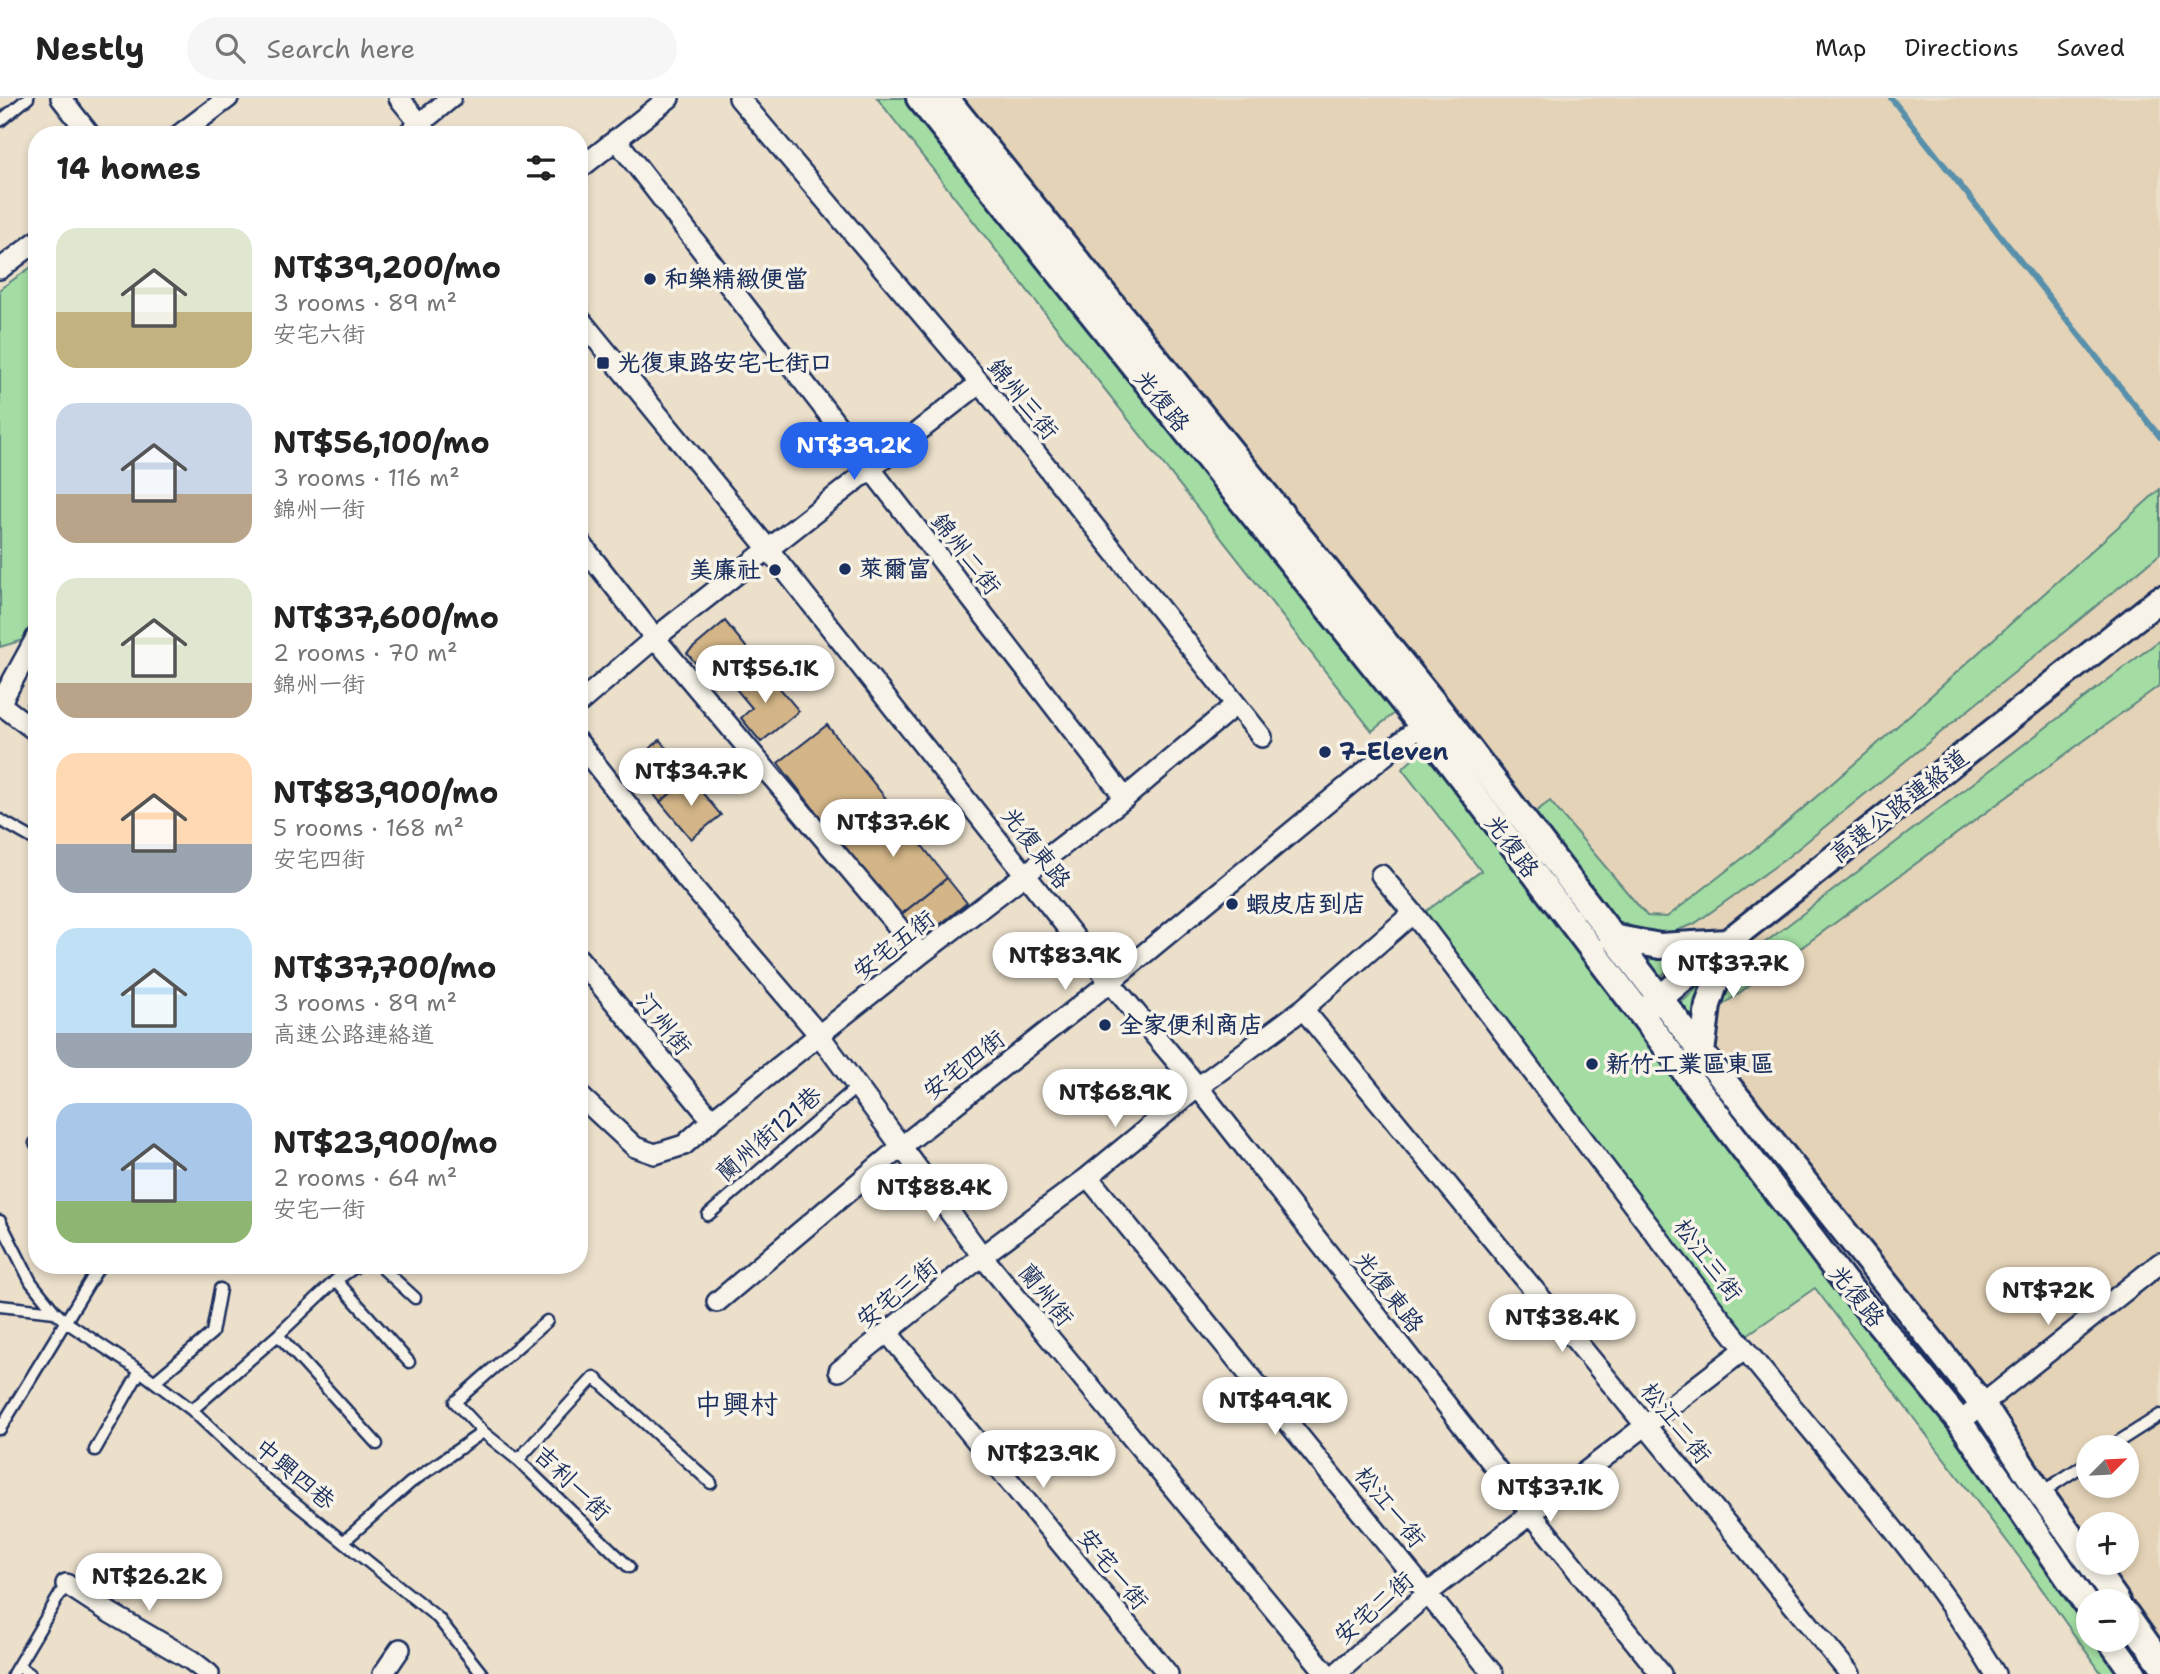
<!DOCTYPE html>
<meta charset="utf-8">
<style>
:root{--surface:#fff;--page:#f6f6f6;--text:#222;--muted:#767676;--line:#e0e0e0;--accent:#2563eb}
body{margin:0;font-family:"Shantell Sans","LXGW WenKai TC",sans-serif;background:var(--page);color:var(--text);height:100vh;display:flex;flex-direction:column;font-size:26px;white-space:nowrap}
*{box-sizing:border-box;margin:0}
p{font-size:23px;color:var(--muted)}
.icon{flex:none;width:38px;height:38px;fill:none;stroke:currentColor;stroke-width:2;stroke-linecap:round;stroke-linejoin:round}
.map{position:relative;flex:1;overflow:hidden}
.details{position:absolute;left:28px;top:28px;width:560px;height:1148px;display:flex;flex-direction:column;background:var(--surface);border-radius:28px;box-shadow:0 4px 10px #0003}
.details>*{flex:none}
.needle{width:46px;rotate:66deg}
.controls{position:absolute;left:2076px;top:1337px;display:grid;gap:14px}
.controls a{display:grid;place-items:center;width:63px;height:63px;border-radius:50%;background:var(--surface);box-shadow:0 4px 10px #0003;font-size:35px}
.price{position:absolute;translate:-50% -60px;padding:0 16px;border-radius:24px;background:#fff;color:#222;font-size:23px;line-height:46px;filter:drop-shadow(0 2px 4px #0008)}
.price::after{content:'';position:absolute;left:50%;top:42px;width:21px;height:16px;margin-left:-10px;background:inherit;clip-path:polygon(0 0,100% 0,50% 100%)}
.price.active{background:var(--accent);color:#fff}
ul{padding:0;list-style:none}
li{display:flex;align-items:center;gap:21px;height:175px;padding:0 28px}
li span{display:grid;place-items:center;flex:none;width:196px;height:140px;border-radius:21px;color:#555}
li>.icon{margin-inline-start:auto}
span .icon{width:84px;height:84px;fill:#fffc;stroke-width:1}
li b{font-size:30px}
h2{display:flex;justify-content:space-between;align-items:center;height:84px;padding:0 28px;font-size:30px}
header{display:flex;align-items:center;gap:42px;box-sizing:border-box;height:98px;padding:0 35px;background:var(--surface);border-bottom:2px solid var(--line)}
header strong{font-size:33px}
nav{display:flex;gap:38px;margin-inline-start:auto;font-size:24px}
.search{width:490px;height:63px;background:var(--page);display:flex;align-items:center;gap:18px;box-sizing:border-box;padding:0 24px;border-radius:38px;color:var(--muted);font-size:26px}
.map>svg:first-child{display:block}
.built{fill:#e4d3b7;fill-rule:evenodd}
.green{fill:#a3dda3;stroke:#5f8680;stroke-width:2}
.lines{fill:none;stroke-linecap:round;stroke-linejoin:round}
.stream{stroke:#5990ab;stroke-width:6}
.building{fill:#d3b587;stroke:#1b2f5e;stroke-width:2}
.service-casing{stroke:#1b2f5e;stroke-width:15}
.minor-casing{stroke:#1b2f5e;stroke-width:24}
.tertiary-casing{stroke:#1b2f5e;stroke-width:30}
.service{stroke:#f7f3e8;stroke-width:10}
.minor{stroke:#f7f3e8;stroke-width:19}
.tertiary{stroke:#f7f3e8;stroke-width:24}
.poi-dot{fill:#1b2f5e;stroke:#f7f3e8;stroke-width:2.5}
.labels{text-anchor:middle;stroke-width:7;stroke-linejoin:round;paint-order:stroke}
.poi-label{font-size:24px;font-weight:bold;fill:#1b2f5e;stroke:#f7f3e8;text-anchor:start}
.street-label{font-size:24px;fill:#1b2f5e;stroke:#f7f3e8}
.quarter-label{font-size:28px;fill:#1b2f5e;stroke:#f7f3e8}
</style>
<header>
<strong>Nestly</strong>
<div class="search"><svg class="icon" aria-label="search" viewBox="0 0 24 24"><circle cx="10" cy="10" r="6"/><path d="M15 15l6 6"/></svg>Search here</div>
<nav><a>Map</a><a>Directions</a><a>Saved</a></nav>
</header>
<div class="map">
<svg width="2160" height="1576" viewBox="0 0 2160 1576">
<rect width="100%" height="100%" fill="#ece0cb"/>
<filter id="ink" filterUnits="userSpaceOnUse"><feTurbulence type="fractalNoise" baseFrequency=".0143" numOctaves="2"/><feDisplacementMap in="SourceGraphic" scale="14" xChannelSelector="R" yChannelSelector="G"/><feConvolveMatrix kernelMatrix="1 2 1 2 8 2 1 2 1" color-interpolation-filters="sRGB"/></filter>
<g filter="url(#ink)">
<path class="built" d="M 934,0 L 2160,0 L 2160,1576 L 2155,1576 L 2126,1533 L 2126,1503 L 2106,1503 L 1972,1305 L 1325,485 ZM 2088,1349 L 2126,1349 L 2126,1388 L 2088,1388 ZM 2088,1426 L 2126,1426 L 2126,1465 L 2088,1465 Z"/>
<path class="green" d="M 877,0 L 912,0 L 1401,610 L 1372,633 Z
M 37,165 L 37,521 L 27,541 L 0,549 L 0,191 Z
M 2160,391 L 2160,456 L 1784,762 L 1694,826 L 1667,836 L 1636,830 L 1610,820 L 1530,718 L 1550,703 L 1647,818 L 1667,819 L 1766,742 L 1874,649 Z
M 2160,542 L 2160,587 L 1720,909 L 1724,886 L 1741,863 Z
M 1426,649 L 1957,1328 L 2088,1521 L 2088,1542 L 2102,1542 L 2122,1576 L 2102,1576 L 2019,1459 L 1815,1190 L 1744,1239 L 1421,817 L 1481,773 L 1402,671 Z
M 1689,854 L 1655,883 L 1635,857 Z
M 1707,880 L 1696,937 L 1676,910 Z"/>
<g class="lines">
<path class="stream" d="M 1891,0 L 2160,339"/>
</g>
<path class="building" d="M 725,523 L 763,570 L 736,591 L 726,578 L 714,588 L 687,555 Z
M 763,570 L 799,613 L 761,644 L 741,620 L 752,610 L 736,591 Z
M 37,601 L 37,626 L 26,606 Z
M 827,627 L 888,703 L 838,742 L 778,665 Z
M 660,642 L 690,680 L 660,704 L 630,667 Z
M 690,680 L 721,717 L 691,741 L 660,704 Z
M 888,703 L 947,780 L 898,819 L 838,742 Z
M 947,780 L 967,805 L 918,844 L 898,819 Z"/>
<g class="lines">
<defs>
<path id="service" d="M 0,23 L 28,0
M 0,722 L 37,743
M 35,1045 L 37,1046
M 708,1117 L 858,988
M 0,1123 L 31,1184 L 55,1214
M 379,1167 L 415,1200
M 336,1182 L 409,1264
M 0,1208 L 55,1214 L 66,1224 L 140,1273 L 192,1312 L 264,1380 L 438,1520 L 482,1576
M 547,1223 L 455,1304 L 483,1334 L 518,1362 L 629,1469
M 278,1237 L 377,1346
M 155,1283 L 212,1235 L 220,1191
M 192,1312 L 278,1237 L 336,1182 L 358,1167
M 0,1331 L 100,1167
M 2110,1349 L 2160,1317
M 95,1352 L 140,1273
M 518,1362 L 594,1279 L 711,1385
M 2041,1395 L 2088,1364
M 344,1443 L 410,1385 L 483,1334
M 18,1568 L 30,1576
M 13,1576 L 66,1486"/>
<path id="minor" d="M 61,0 L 90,37
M 399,0 L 429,37
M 739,0 L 980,285 L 1262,639
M 179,37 L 228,0
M 406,37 L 451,0
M 616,41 L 1125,700
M 579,71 L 669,0
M 0,171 L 37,143
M 579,220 L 769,452 L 1110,884 L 1198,989 L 1531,1415 L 1661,1576
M 579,443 L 655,540 L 921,856
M 579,605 L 655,540 L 980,285
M 0,606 L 37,538
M 0,606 L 37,634
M 579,645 L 686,781 L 820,938 L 982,1158 L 1327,1576
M 1381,777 L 1413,815 C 1522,958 1628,1104 1740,1245 C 1827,1355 1924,1456 1995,1576
M 579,861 L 712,1022
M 1303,911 L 1850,1576
M 579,997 L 635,1049 L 655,1056 L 684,1047 L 712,1022 L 921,856 L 1125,700 L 1235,607
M 1088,1079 L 1493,1576
M 717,1204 L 902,1048 L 1110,884 L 1430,620
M 887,1234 L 1168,1576
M 839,1273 L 982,1158 L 1088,1079 L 1198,989 L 1303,911 L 1413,815
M 1960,1324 L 2160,1165
M 66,1486 L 112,1516 L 191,1562 L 209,1576
M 383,1576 L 400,1551
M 1336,1576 L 1428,1495 L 1745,1251"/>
<path id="tertiary" d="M 919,0 L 1422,628 L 1844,1183 L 1960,1324 L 2088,1509
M 946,0 L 1439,611 L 1702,955 L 1983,1307 L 2040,1395 L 2088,1462
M 1612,839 L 1660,848 L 1727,844
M 1648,910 L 1730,842 L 2160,501
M 1702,955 L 1708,907 L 1730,842
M 2090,1465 L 2117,1503
M 2126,1516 L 2160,1564
M 2110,1542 L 2134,1576"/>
</defs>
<use href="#service" class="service-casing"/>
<use href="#minor" class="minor-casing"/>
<use href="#tertiary" class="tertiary-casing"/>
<use href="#service" class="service"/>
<use href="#minor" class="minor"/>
<use href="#tertiary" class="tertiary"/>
</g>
</g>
<g class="poi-dot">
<circle cx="650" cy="181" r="7"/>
<rect x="596" y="258" width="14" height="14" rx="3.5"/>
<circle cx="845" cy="471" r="7"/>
<circle cx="775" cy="472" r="7"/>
<circle cx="1325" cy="654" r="7"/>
<circle cx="1232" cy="806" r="7"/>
<circle cx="1105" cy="927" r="7"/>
<circle cx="1592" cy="966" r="7"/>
</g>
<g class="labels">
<g class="poi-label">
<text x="664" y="189">和樂精緻便當</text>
<text x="617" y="273">光復東路安宅七街口</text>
<text x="859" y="479">萊爾富</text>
<text x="761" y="480" text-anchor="end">美廉社</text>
<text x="1339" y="662">7-Eleven</text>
<text x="1246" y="814">蝦皮店到店</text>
<text x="1119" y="935">全家便利商店</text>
<text x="1606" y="974">新竹工業區東區</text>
</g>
<g class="street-label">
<text transform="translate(1023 301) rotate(51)" y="8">錦州三街</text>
<text transform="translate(1162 303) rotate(51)" y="8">光復路</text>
<text transform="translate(966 456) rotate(52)" y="8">錦州二街</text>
<text transform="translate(1899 708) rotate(-38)" y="8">高速公路連絡道</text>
<text transform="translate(1512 748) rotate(53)" y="8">光復路</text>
<text transform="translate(1036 750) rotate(52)" y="8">光復東路</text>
<text transform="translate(894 847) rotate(-38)" y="8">安宅五街</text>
<text transform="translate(664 926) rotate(51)" y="8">汀州街</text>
<text transform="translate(964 967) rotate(-38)" y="8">安宅四街</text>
<text transform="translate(769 1036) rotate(-41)" y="8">蘭州街121巷</text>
<text transform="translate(1708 1162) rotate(53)" y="8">松江三街</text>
<text transform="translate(1389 1194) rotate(52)" y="8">光復東路</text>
<text transform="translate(897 1195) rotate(-39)" y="8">安宅三街</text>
<text transform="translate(1046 1197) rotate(51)" y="8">蘭州街</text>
<text transform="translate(1857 1198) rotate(51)" y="8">光復路</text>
<text transform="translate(1676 1325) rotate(51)" y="8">松江二街</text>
<text transform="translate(295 1376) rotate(40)" y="8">中興四巷</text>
<text transform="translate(572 1385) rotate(44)" y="8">吉利一街</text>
<text transform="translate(1390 1409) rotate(51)" y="8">松江一街</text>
<text transform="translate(1113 1471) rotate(51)" y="8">安宅一街</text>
<text transform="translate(1374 1510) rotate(-41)" y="8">安宅二街</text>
</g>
<g class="quarter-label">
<text x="736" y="1316">中興村</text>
</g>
</g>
</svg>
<div class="controls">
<a><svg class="needle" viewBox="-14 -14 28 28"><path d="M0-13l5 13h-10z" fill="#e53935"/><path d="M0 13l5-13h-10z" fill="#767676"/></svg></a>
<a>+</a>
<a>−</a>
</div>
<b class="price active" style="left:854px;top:384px">NT$39.2K</b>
<b class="price" style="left:765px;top:607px">NT$56.1K</b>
<b class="price" style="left:691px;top:710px">NT$34.7K</b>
<b class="price" style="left:893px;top:761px">NT$37.6K</b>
<b class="price" style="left:1065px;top:894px">NT$83.9K</b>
<b class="price" style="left:1733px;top:902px">NT$37.7K</b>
<b class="price" style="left:1115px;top:1031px">NT$68.9K</b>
<b class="price" style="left:934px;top:1126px">NT$88.4K</b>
<b class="price" style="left:2048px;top:1229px">NT$72K</b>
<b class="price" style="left:1562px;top:1256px">NT$38.4K</b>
<b class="price" style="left:1275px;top:1339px">NT$49.9K</b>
<b class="price" style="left:1043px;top:1392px">NT$23.9K</b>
<b class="price" style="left:1550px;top:1426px">NT$37.1K</b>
<b class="price" style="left:149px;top:1515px">NT$26.2K</b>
<section class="details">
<h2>14 homes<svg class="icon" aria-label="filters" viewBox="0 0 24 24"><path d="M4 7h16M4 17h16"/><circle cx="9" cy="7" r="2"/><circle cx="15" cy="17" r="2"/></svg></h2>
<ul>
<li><span style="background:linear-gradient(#dfe7d0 60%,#c2b280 0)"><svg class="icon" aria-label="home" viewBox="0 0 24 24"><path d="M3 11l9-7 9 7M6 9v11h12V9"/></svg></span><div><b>NT$39,200/mo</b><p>3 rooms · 89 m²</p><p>安宅六街</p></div></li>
<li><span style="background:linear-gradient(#c9d6e8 65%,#b9a48a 0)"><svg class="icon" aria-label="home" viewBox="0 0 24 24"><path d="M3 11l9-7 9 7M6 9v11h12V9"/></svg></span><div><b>NT$56,100/mo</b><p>3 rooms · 116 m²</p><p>錦州一街</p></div></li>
<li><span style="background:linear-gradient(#dfe7d0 75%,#b9a48a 0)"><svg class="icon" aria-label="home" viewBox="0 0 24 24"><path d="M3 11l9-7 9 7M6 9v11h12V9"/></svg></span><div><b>NT$37,600/mo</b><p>2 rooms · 70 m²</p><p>錦州一街</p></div></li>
<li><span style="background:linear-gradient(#ffd9b3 65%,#9aa5b1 0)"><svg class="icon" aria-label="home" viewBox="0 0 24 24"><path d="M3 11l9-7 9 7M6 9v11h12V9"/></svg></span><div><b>NT$83,900/mo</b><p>5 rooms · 168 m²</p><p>安宅四街</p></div></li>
<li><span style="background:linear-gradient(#bfe0f5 75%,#9aa5b1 0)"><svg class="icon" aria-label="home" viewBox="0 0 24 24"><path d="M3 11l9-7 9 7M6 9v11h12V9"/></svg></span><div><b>NT$37,700/mo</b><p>3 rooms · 89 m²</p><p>高速公路連絡道</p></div></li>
<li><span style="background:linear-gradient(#a9c7e8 70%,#8fb573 0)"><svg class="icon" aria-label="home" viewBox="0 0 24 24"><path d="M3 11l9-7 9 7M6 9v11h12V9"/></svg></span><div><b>NT$23,900/mo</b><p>2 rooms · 64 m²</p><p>安宅一街</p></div></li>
</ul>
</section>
</div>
